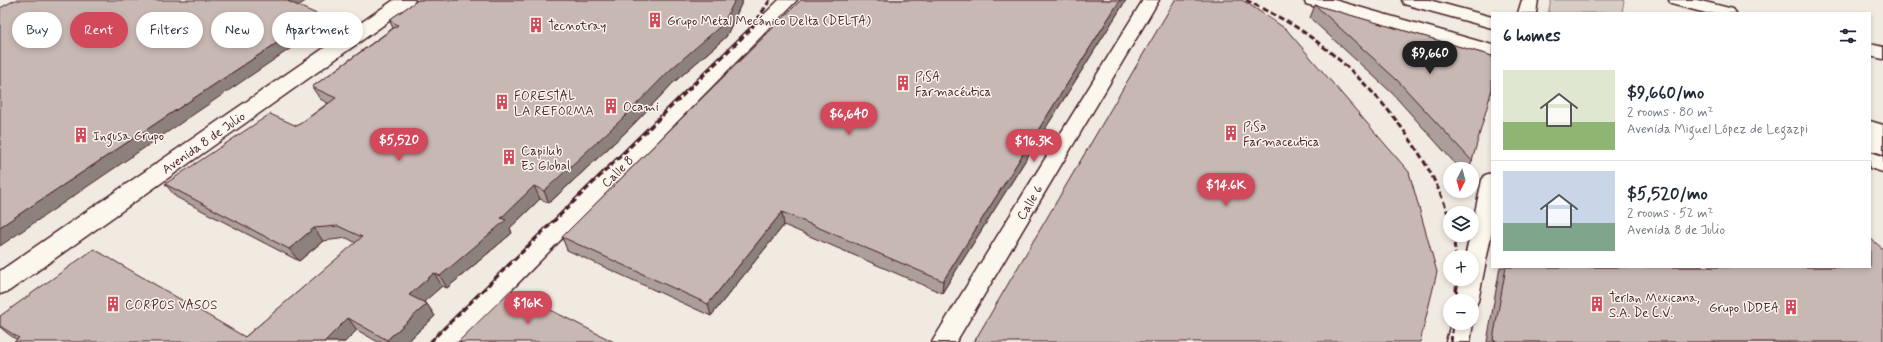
<!DOCTYPE html>
<meta charset="utf-8">
<style>
:root{--surface:#fff;--page:#f6f6f7;--text:#1f2937;--muted:#747a83;--line:#e0e1e3;--accent:#d1495b}
body{margin:0;font-family:Mynerve,sans-serif;background:var(--page);color:var(--text);height:100vh;display:flex;flex-direction:column;font-size:15px;white-space:nowrap}
*{box-sizing:border-box;margin:0}
p{font-size:13px;color:var(--muted)}
.icon{flex:none;width:22px;height:22px;fill:none;stroke:currentColor;stroke-width:2;stroke-linecap:round;stroke-linejoin:round}
.map{position:relative;flex:1;overflow:hidden}
.sheet{position:absolute;left:1491px;top:12px;width:380px;height:256px;display:flex;flex-direction:column;background:var(--surface);border-radius:0px;box-shadow:0 2px 6px #0003}
.sheet>*{flex:none}
.guide{position:absolute;left:12px;top:12px;width:380px;height:36px;display:flex;gap:8px}
.needle{width:26px;rotate:186deg}
.fabs{position:absolute;left:1443px;top:162px;display:grid;gap:8px}
.fabs a{display:grid;place-items:center;width:36px;height:36px;border-radius:50%;background:var(--surface);box-shadow:0 2px 6px #0003;font-size:20px}
.price{position:absolute;translate:-50% -34px;padding:0 9px;border-radius:14px;background:var(--accent);color:#fff;font-size:13px;line-height:26px;filter:drop-shadow(0 1px 2px #0008)}
.price::after{content:'';position:absolute;left:50%;top:24px;width:12px;height:9px;margin-left:-6px;background:inherit;clip-path:polygon(0 0,100% 0,50% 100%)}
.price.active{background:#222;color:#fff}
ul{padding:0;list-style:none}
li{display:flex;align-items:center;gap:12px;height:100px;padding:0 12px}
li+li{border-top:1px solid var(--line)}
li span{display:grid;place-items:center;flex:none;width:112px;height:80px;border-radius:0px;color:#555}
li>.icon{margin-inline-start:auto}
span .icon{width:48px;height:48px;fill:#fffc;stroke-width:1}
li b{font-size:17px}
h2{display:flex;justify-content:space-between;align-items:center;height:48px;padding:0 12px;font-size:17px}
.pill{padding:0 14px;border-radius:18px;background:var(--surface);box-shadow:0 2px 6px #0003;font-size:14px;line-height:36px}
.pill.active{background:var(--accent);color:#fff}
.map>svg:first-child{display:block}
.green{fill:#d8ccc6;stroke:#917678}
.lines{fill:none;stroke-linecap:round;stroke-linejoin:round}
.minor-casing{stroke:#4a1f2b;stroke-width:3}
.secondary-casing{stroke:#4a1f2b;stroke-width:3}
.primary-casing{stroke:#4a1f2b;stroke-width:3}
.minor{fill:#fbf7ec;fill-rule:evenodd}
.secondary{fill:#fbf7ec;fill-rule:evenodd}
.primary{fill:#fbf7ec;fill-rule:evenodd}
.rail{stroke:#4a1f2b;stroke-width:3;stroke-dasharray:6 3;stroke-linecap:butt}
.wall{fill:#ac9e9a;stroke:#4a1f2b}
.shaded-wall{fill:#8c817d;stroke:#4a1f2b}
.building{fill:#c8b8b3;stroke:#4a1f2b}
.labels{text-anchor:middle;stroke-width:3;stroke-linejoin:round;paint-order:stroke}
.poi-label{font-size:13px;fill:#4a1f2b;stroke:#fbf7ec;text-anchor:start}
.street-label{font-size:13px;fill:#4a1f2b;stroke:#fbf7ec}
</style>
<div class="map">
<svg width="1883" height="342" viewBox="0 0 1883 342">
<rect width="100%" height="100%" fill="#f0eae0"/>
<filter id="ink" filterUnits="userSpaceOnUse"><feTurbulence type="fractalNoise" baseFrequency=".025" numOctaves="2"/><feDisplacementMap in="SourceGraphic" scale="8" xChannelSelector="R" yChannelSelector="G"/><feConvolveMatrix kernelMatrix="1 2 1 2 8 2 1 2 1" color-interpolation-filters="sRGB"/></filter>
<g filter="url(#ink)">
<path class="green" d="M 1551,0 L 1624,0 L 1622,13 L 1548,13 Z"/>
<g class="lines">
<defs>
<path id="minor" d="M 779,0 L 797,0 L 460,342 L 433,342 L 437,335 Z
M 1143,0 L 1159,0 L 956,342 L 932,342 Z
M 1402,0 L 1429,0 L 1492,17 L 1492,28 L 1404,4 Z
M 1522,0 L 1538,0 L 1536,13 L 1518,13 Z
M 1669,0 L 1697,0 L 1733,9 L 1736,13 L 1706,13 L 1671,4 Z
M 1870,44 L 1883,47 L 1883,59 L 1870,56 Z
M 1870,121 L 1883,125 L 1883,139 L 1870,135 Z
M 1492,173 L 1492,231 L 1478,301 L 1475,307 L 1472,308 L 1472,301 L 1456,301 L 1460,279 L 1472,279 L 1472,257 L 1465,257 L 1470,235 L 1472,235 L 1472,226 L 1482,180 L 1485,175 Z
M 1472,320 L 1473,323 L 1470,342 L 1446,342 L 1451,323 L 1472,323 Z"/>
<path id="secondary" d="M 1304,0 L 1334,0 L 1492,45 L 1492,57 L 1306,4 Z
M 1870,134 L 1883,138 L 1883,154 L 1870,150 Z
M 1870,152 L 1883,156 L 1883,172 L 1870,168 Z"/>
<path id="primary" d="M 394,0 L 415,0 L 413,4 L 9,291 L 0,294 L 0,271 Z"/>
</defs>
<use href="#minor" class="minor-casing"/>
<use href="#secondary" class="secondary-casing"/>
<use href="#primary" class="primary-casing"/>
<use href="#minor" class="minor"/>
<use href="#secondary" class="secondary"/>
<use href="#primary" class="primary"/>
<path class="rail" d="M 1246,0 C 1265,10 1284,19 1302,31 C 1365,74 1428,147 1450,220
M 1453,235 L 1456,257
M 1455,301 L 1457,279
M 430,342 L 751,29 L 770,0
M 1451,342 L 1453,323"/>
</g>
<path class="wall" d="M 418,0 L 743,0 L 726,37 L 673,83 L 628,130 L 549,203 L 540,199 L 510,228 L 512,233 L 447,288 L 442,286 L 423,302 L 427,304 L 435,316 L 407,342 L 378,342 L 357,330 L 345,342 L 17,340 L 7,333 L 0,327 L 0,316 L 245,337 L 356,243 L 347,238 L 323,241 L 299,261 L 176,197 L 165,184 L 297,126 L 328,103 L 320,99 L 312,87 L 393,28 L 389,20 Z
M 801,0 L 1126,0 L 942,293 L 784,225 L 711,316 L 567,250 L 562,237 Z
M 1315,5 L 1492,56 L 1472,161 L 1468,169 L 1460,169 L 1392,93 L 1310,18 Z
M 1500,267 L 1870,267 L 1883,342 L 1487,342 Z"/>
<path class="shaded-wall" d="M 285,0 L 307,0 L 291,11 Z
M 735,0 L 743,0 L 726,37 L 673,83 L 628,130 L 549,203 L 544,191 Z
M 1120,0 L 1126,0 L 942,293 L 943,281 Z
M 319,15 L 325,25 L 0,246 L 0,227 Z
M 534,186 L 540,199 L 510,228 L 512,233 L 447,288 L 440,276 Z
M 782,212 L 784,225 L 711,316 L 708,304 Z
M 314,228 L 323,241 L 299,261 L 289,249 Z
M 434,273 L 442,286 L 417,308 L 409,295 Z
M 427,304 L 435,316 L 407,342 L 388,342 L 387,340 Z
M 348,318 L 357,330 L 345,342 L 324,342 Z"/>
<path class="building" d="M 15,0 L 285,0 L 319,15 L 0,227 L 0,8 Z
M 418,0 L 735,0 L 723,24 L 670,70 L 624,117 L 544,191 L 534,186 L 501,218 L 506,220 L 440,276 L 434,273 L 409,295 L 427,304 L 387,340 L 348,318 L 324,342 L 14,342 L 19,338 L 0,326 L 0,316 L 94,249 L 245,337 L 362,237 L 338,226 L 314,228 L 289,249 L 165,184 L 270,114 L 297,126 L 336,98 L 312,87 L 398,25 L 389,20 Z
M 801,0 L 1120,0 L 943,281 L 782,212 L 708,304 L 562,237 Z
M 1175,0 L 1242,0 L 1247,3 L 1286,29 L 1409,172 L 1437,272 L 1420,342 L 974,342 Z
M 1315,5 L 1492,56 L 1492,89 L 1472,161 L 1397,80 Z
M 1870,238 L 1883,249 L 1883,342 L 1500,342 L 1493,340 L 1506,267 L 1870,267 Z
M 511,290 L 614,342 L 458,342 Z"/>
</g>
<defs>
<symbol id="building-bare" viewBox="-9 -9 18 18"><path d="M-4-6H4V6H1V3H-1V6H-4ZM-2.5-4.3h1.7v1.8h-1.7ZM.8-4.3h1.7v1.8H.8ZM-2.5-1h1.7V.8h-1.7ZM.8-1h1.7V.8H.8Z" fill="#d1495b" stroke="#fbf7ec" stroke-width="2.5" paint-order="stroke"/></symbol>
</defs>
<g fill-rule="evenodd">
<use href="#building-bare" x="644" y="9" width="22" height="22"/>
<use href="#building-bare" x="525" y="14" width="22" height="22"/>
<use href="#building-bare" x="892" y="72" width="22" height="22"/>
<use href="#building-bare" x="491" y="91" width="22" height="22"/>
<use href="#building-bare" x="600" y="95" width="22" height="22"/>
<use href="#building-bare" x="1220" y="122" width="22" height="22"/>
<use href="#building-bare" x="70" y="124" width="22" height="22"/>
<use href="#building-bare" x="498" y="146" width="22" height="22"/>
<use href="#building-bare" x="102" y="293" width="22" height="22"/>
<use href="#building-bare" x="1586" y="293" width="22" height="22"/>
<use href="#building-bare" x="1780" y="296" width="22" height="22"/>
</g>
<g class="labels">
<g class="poi-label">
<text x="667" y="25">Grupo Metal Mecánico Delta (DELTA)</text>
<text x="548" y="30">Tecnotray</text>
<text x="915" y="81">PiSA<tspan x="915" dy="15">Farmacéutica</tspan></text>
<text x="514" y="100">FORESTAL<tspan x="514" dy="15">LA REFORMA</tspan></text>
<text x="623" y="111">Ocami</text>
<text x="1243" y="131">PiSa<tspan x="1243" dy="15">Farmaceutica</tspan></text>
<text x="93" y="140">Ingusa Grupo</text>
<text x="521" y="155">Capilub<tspan x="521" dy="15">Es Global</tspan></text>
<text x="1609" y="302">Terlan Mexicana,<tspan x="1609" dy="15">S.A. De C.V.</tspan></text>
<text x="125" y="309">CORPOS VASOS</text>
<text x="1779" y="312" text-anchor="end">Grupo IDDEA</text>
</g>
<g class="street-label">
<text transform="translate(203 142) rotate(-35)" y="5">Avenida 8 de Julio</text>
<text transform="translate(617 171) rotate(-45)" y="5">Calle 8</text>
<text transform="translate(1029 202) rotate(-59)" y="5">Calle 6</text>
</g>
</g>
</svg>
<div class="fabs">
<a><svg class="needle" viewBox="-14 -14 28 28"><path d="M0-13l5 13h-10z" fill="#e53935"/><path d="M0 13l5-13h-10z" fill="#747a83"/></svg></a>
<a><svg class="icon" aria-label="layers" viewBox="0 0 24 24"><path d="M12 4l9 5-9 5-9-5zM3 14l9 5 9-5"/></svg></a>
<a>+</a>
<a>−</a>
</div>
<b class="price active" style="left:1430px;top:75px">$9,660</b>
<b class="price" style="left:849px;top:136px">$6,640</b>
<b class="price" style="left:399px;top:162px">$5,520</b>
<b class="price" style="left:1034px;top:163px">$16.3K</b>
<b class="price" style="left:1226px;top:207px">$14.6K</b>
<b class="price" style="left:528px;top:325px">$16K</b>
<div class="guide">
<a class="pill">Buy</a>
<a class="pill active">Rent</a>
<a class="pill">Filters</a>
<a class="pill">New</a>
<a class="pill">Apartment</a>
</div>
<section class="sheet">
<h2>6 homes<svg class="icon" aria-label="filters" viewBox="0 0 24 24"><path d="M4 7h16M4 17h16"/><circle cx="9" cy="7" r="2"/><circle cx="15" cy="17" r="2"/></svg></h2>
<ul>
<li><span style="background:linear-gradient(#dfe7d0 65%,#8fb573 0)"><svg class="icon" aria-label="home" viewBox="0 0 24 24"><path d="M3 11l9-7 9 7M6 9v11h12V9"/></svg></span><div><b>$9,660/mo</b><p>2 rooms · 80 m²</p><p>Avenida Miguel López de Legazpi</p></div></li>
<li><span style="background:linear-gradient(#c9d6e8 65%,#7fa58c 0)"><svg class="icon" aria-label="home" viewBox="0 0 24 24"><path d="M3 11l9-7 9 7M6 9v11h12V9"/></svg></span><div><b>$5,520/mo</b><p>2 rooms · 52 m²</p><p>Avenida 8 de Julio</p></div></li>
</ul>
</section>
</div>
